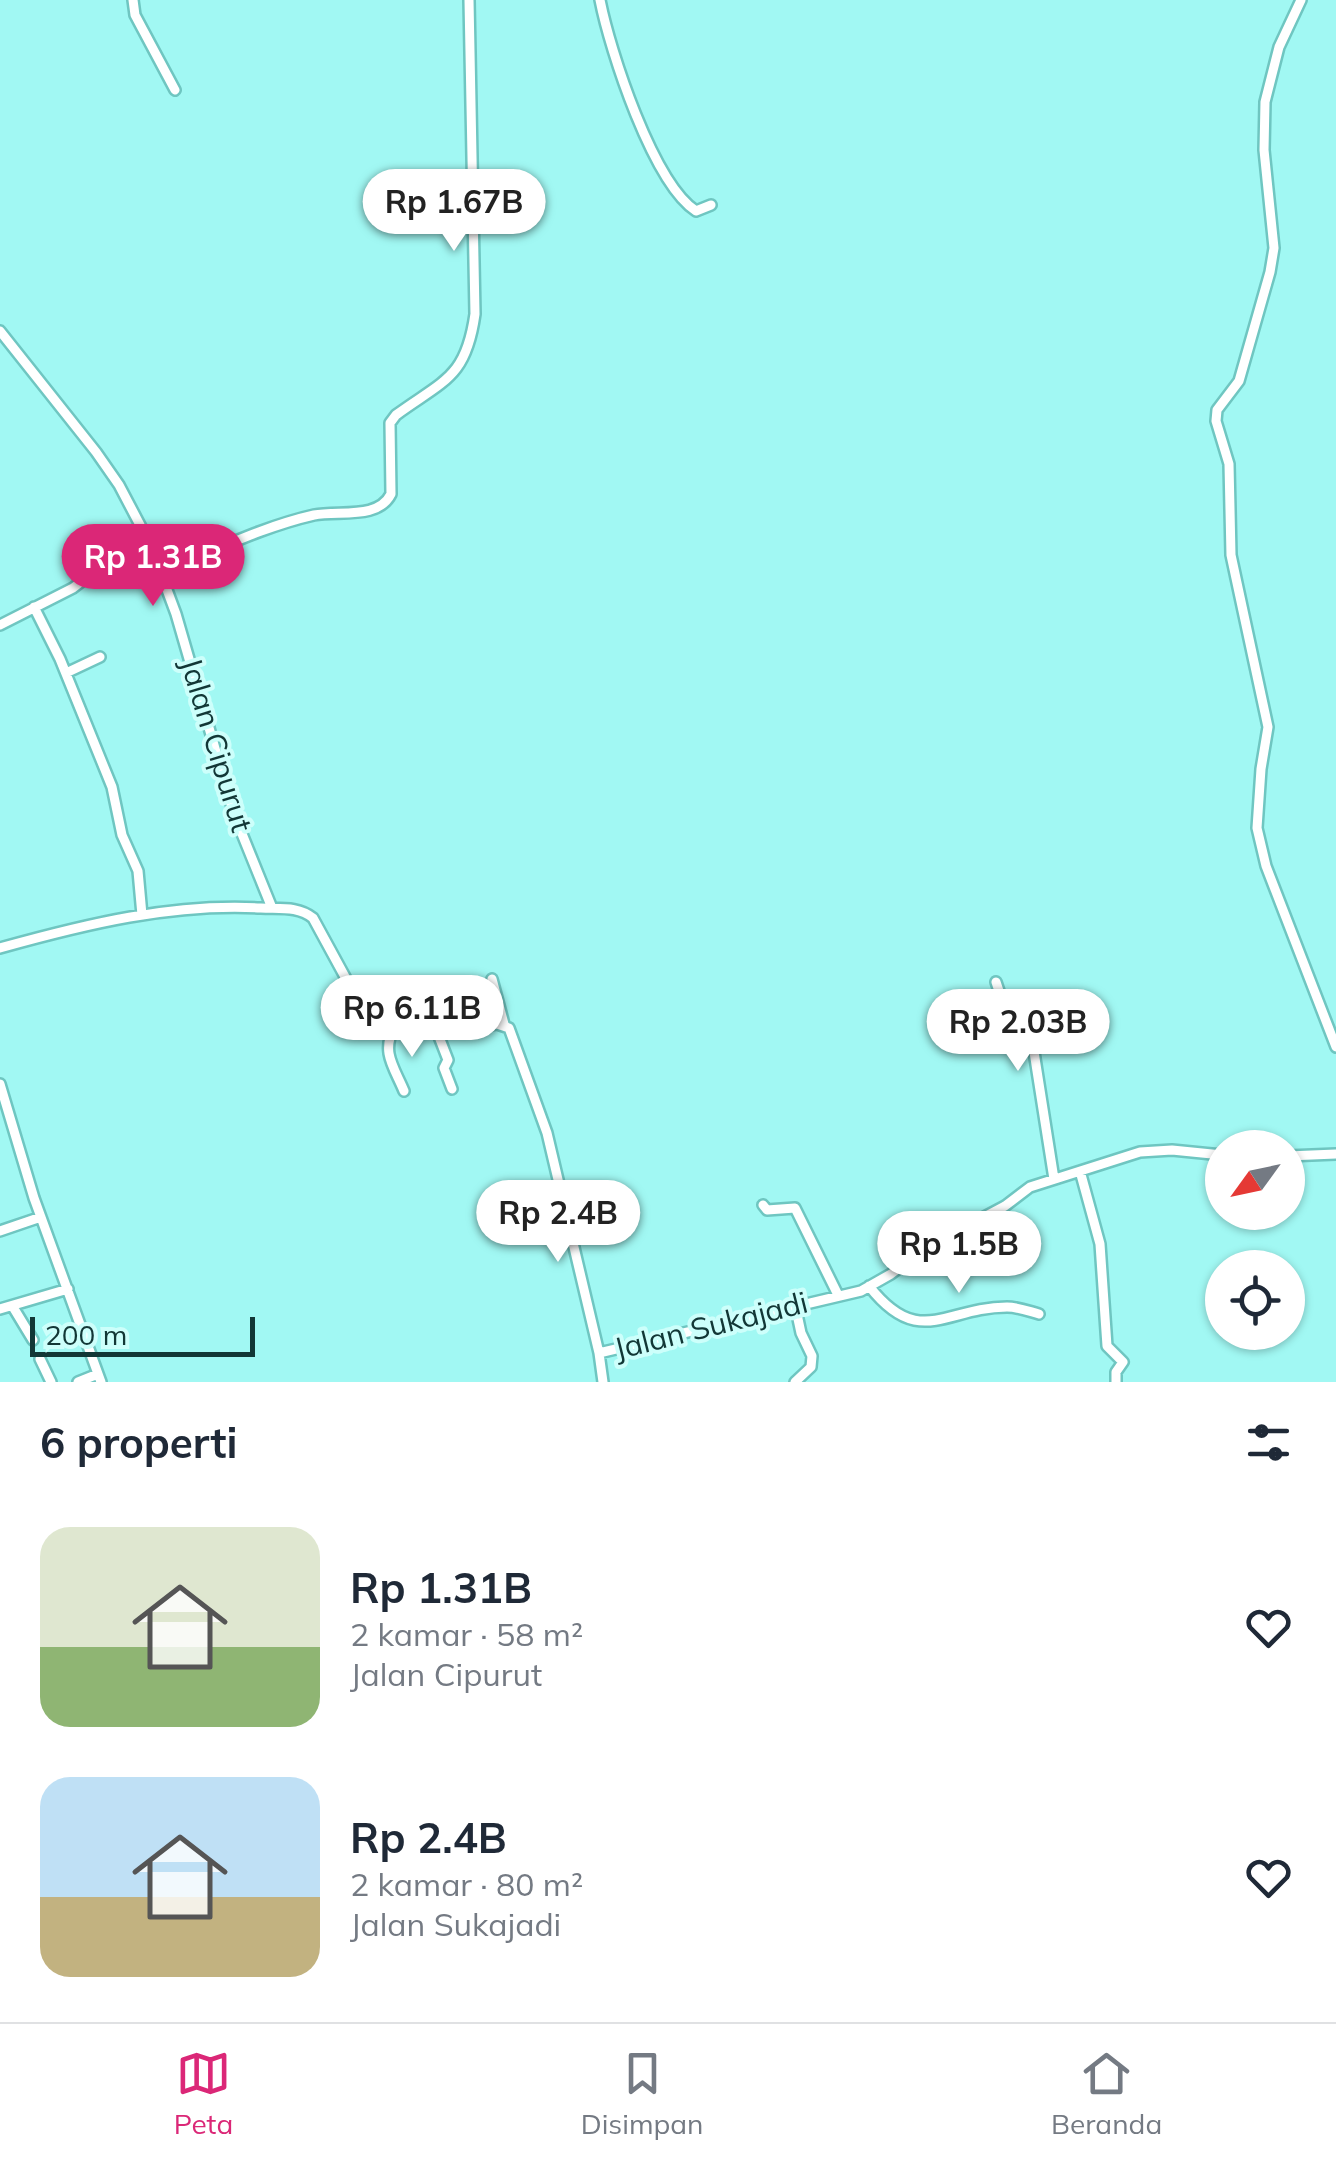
<!DOCTYPE html>
<html lang="id">
<meta charset="utf-8">
<style>
:root{--surface:#fff;--page:#f6f6f7;--text:#1f2937;--muted:#747a83;--line:#e0e1e3;--accent:#db2777}
body{margin:0;font-family:Mulish,sans-serif;background:var(--page);color:var(--text);height:100vh;display:flex;flex-direction:column;font-size:38px;white-space:nowrap}
*{box-sizing:border-box;margin:0}
p{font-size:32px;color:var(--muted)}
.icon{flex:none;width:55px;height:55px;fill:none;stroke:currentColor;stroke-width:2;stroke-linecap:round;stroke-linejoin:round}
.map{position:relative;height:1382px;overflow:hidden}
.sheet{display:flex;flex-direction:column;background:var(--surface);flex:1}
.sheet>*{flex:none}
.needle{width:65px;rotate:237deg}
.fabs{position:absolute;left:1205px;top:1130px;display:grid;gap:20px}
.fabs a{display:grid;place-items:center;width:100px;height:100px;border-radius:50%;background:var(--surface);box-shadow:0 2px 8px #0004;font-size:50px}
.scale{position:absolute;left:30px;bottom:25px;width:225px;box-sizing:border-box;padding-left:10px;border:5px solid #123736;border-top:0;font-size:28px;line-height:35px;white-space:nowrap;color:#123736;-webkit-text-stroke:8px #cdfffb;paint-order:stroke}
.price{position:absolute;translate:-50% -85px;padding:0 22px;border-radius:35px;background:#fff;color:#222;font-size:32px;line-height:65px;filter:drop-shadow(0 2px 5px #0008)}
.price::after{content:'';position:absolute;left:50%;top:60px;width:30px;height:22px;margin-left:-15px;background:inherit;clip-path:polygon(0 0,100% 0,50% 100%)}
.price.on{background:var(--accent);color:#fff}
ul{padding:0;list-style:none}
li{display:flex;align-items:center;gap:30px;height:250px;padding:0 40px}
li span{display:grid;place-items:center;flex:none;width:280px;height:200px;border-radius:30px;color:#555}
li>.icon{margin-inline-start:auto}
span .icon{width:120px;height:120px;fill:#fffc;stroke-width:1}
li b{font-size:42px}
h2{display:flex;justify-content:space-between;align-items:center;height:120px;padding:0 40px;font-size:42px}
.dock{display:flex;justify-content:space-around;align-items:center;height:140px;border-top:2px solid var(--line);background:var(--surface);font-size:28px;color:var(--muted)}
.dock a{display:grid;justify-items:center;gap:5px}
.dock .on{color:var(--accent)}
.map>svg:first-child{display:block}
.lines{fill:none;stroke-linecap:round;stroke-linejoin:round}
.street-casing{stroke:#6fc6c1;stroke-width:14}
.street{stroke:#fff;stroke-width:9}
.labels{text-anchor:middle;stroke-width:8;stroke-linejoin:round;paint-order:stroke}
.street-label{font-size:30px;fill:#123736;stroke:#cdfffb}
</style>
<div class="map">
<svg width="1336" height="1382" viewBox="0 0 1336 1382">
<rect width="100%" height="100%" fill="#a1f8f3"/>
<g class="lines">
<defs>
<path id="street" d="M 133,0 L 135,15 L 175,90
M 600,0 C 610,51 653,183 696,211 L 711,205
M 1301,0 L 1279,47 L 1265,102 L 1264,150 L 1274,248 L 1270,272 L 1239,381 L 1217,410 L 1216,421 L 1229,464 L 1231,555 L 1268,727 L 1261,769 L 1257,828 L 1266,866 L 1336,1047
M 0,331 L 96,452 L 119,485 L 150,544 L 176,614 L 234,814 L 272,908
M 160,572 C 210,553 261,527 314,515 C 339,510 378,520 391,494 L 390,423 L 396,415 C 444,380 466,378 475,314 L 469,0
M 34,607 L 60,659 L 112,787 L 122,835 L 138,871 L 142,915
M 0,625 L 73,588 L 95,571 L 108,552 L 146,535
M 66,673 L 100,657
M 0,948 C 86,924 172,903 261,908 C 280,909 298,906 313,918 L 356,997 L 366,1012 L 386,1027 L 461,1029 L 497,1024 L 509,1028 L 547,1133 L 599,1353 L 861,1291 L 891,1274 L 924,1249 L 1005,1206 L 1030,1187 L 1140,1152 L 1172,1150 L 1222,1155
M 492,979 L 504,1024
M 996,982 L 1001,997 L 1022,997 L 1026,1001 L 1054,1179
M 394,1028 C 381,1052 394,1067 404,1091
M 436,1029 L 448,1060 L 444,1068 L 452,1089
M 0,1084 L 34,1198 L 101,1382
M 1288,1156 L 1336,1154
M 1080,1171 L 1100,1244 L 1107,1346 L 1123,1362 L 1116,1372 L 1116,1382
M 763,1205 L 767,1210 L 795,1208 L 838,1295
M 0,1231 L 41,1217
M 869,1286 C 919,1350 946,1307 1007,1307 C 1018,1307 1028,1311 1039,1314
M 795,1305 L 801,1333 L 812,1356 L 811,1367 L 795,1382
M 13,1307 L 33,1340
M 0,1309 L 68,1289
M 599,1353 L 603,1382
M 40,1359 L 51,1382
M 78,1382 L 98,1374"/>
</defs>
<use href="#street" class="street-casing"/>
<use href="#street" class="street"/>
</g>
<g class="labels">
<g class="street-label">
<text transform="translate(216 745) rotate(73)" y="10">Jalan Cipurut</text>
<text transform="translate(711 1326) rotate(-14)" y="10">Jalan Sukajadi</text>
</g>
</g>
</svg>
<div class="fabs">
<a><svg class="needle" viewBox="-14 -14 28 28"><path d="M0-13l5 13h-10z" fill="#e53935"/><path d="M0 13l5-13h-10z" fill="#747a83"/></svg></a>
<a><svg class="icon" aria-label="locate" viewBox="0 0 24 24"><circle cx="12" cy="12" r="6"/><path d="M12 2v4M12 18v4M2 12h4M18 12h4"/></svg></a>
</div>
<div class="scale">200 m</div>
<b class="price" style="left:454px;top:254px">Rp 1.67B</b>
<b class="price on" style="left:153px;top:609px">Rp 1.31B</b>
<b class="price" style="left:412px;top:1060px">Rp 6.11B</b>
<b class="price" style="left:1018px;top:1074px">Rp 2.03B</b>
<b class="price" style="left:558px;top:1265px">Rp 2.4B</b>
<b class="price" style="left:959px;top:1296px">Rp 1.5B</b>
</div>
<section class="sheet">
<h2>6 properti<svg class="icon" aria-label="filters" viewBox="0 0 24 24"><path d="M4 7h16M4 17h16"/><circle cx="9" cy="7" r="2"/><circle cx="15" cy="17" r="2"/></svg></h2>
<ul>
<li><span style="background:linear-gradient(#dfe7d0 60%,#8fb573 0)"><svg class="icon" aria-label="home" viewBox="0 0 24 24"><path d="M3 11l9-7 9 7M6 9v11h12V9"/></svg></span><div><b>Rp 1.31B</b><p>2 kamar · 58 m²</p><p>Jalan Cipurut</p></div><svg class="icon" aria-label="heart" viewBox="0 0 24 24"><path d="M12 20l-8-8c-3-5 5-10 8-4 3-6 11-1 8 4z"/></svg></li>
<li><span style="background:linear-gradient(#bfe0f5 60%,#c2b280 0)"><svg class="icon" aria-label="home" viewBox="0 0 24 24"><path d="M3 11l9-7 9 7M6 9v11h12V9"/></svg></span><div><b>Rp 2.4B</b><p>2 kamar · 80 m²</p><p>Jalan Sukajadi</p></div><svg class="icon" aria-label="heart" viewBox="0 0 24 24"><path d="M12 20l-8-8c-3-5 5-10 8-4 3-6 11-1 8 4z"/></svg></li>
</ul>
</section>
<nav class="dock">
<a class="on"><svg class="icon" aria-label="map" viewBox="0 0 24 24"><path d="M3 6l6-2 6 2 6-2v14l-6 2-6-2-6 2zM9 4v14M15 6v14"/></svg>Peta</a>
<a><svg class="icon" aria-label="saved" viewBox="0 0 24 24"><path d="M7 4h10v16l-5-4-5 4z"/></svg>Disimpan</a>
<a><svg class="icon" aria-label="home" viewBox="0 0 24 24"><path d="M3 11l9-7 9 7M6 9v11h12V9"/></svg>Beranda</a>
</nav>
